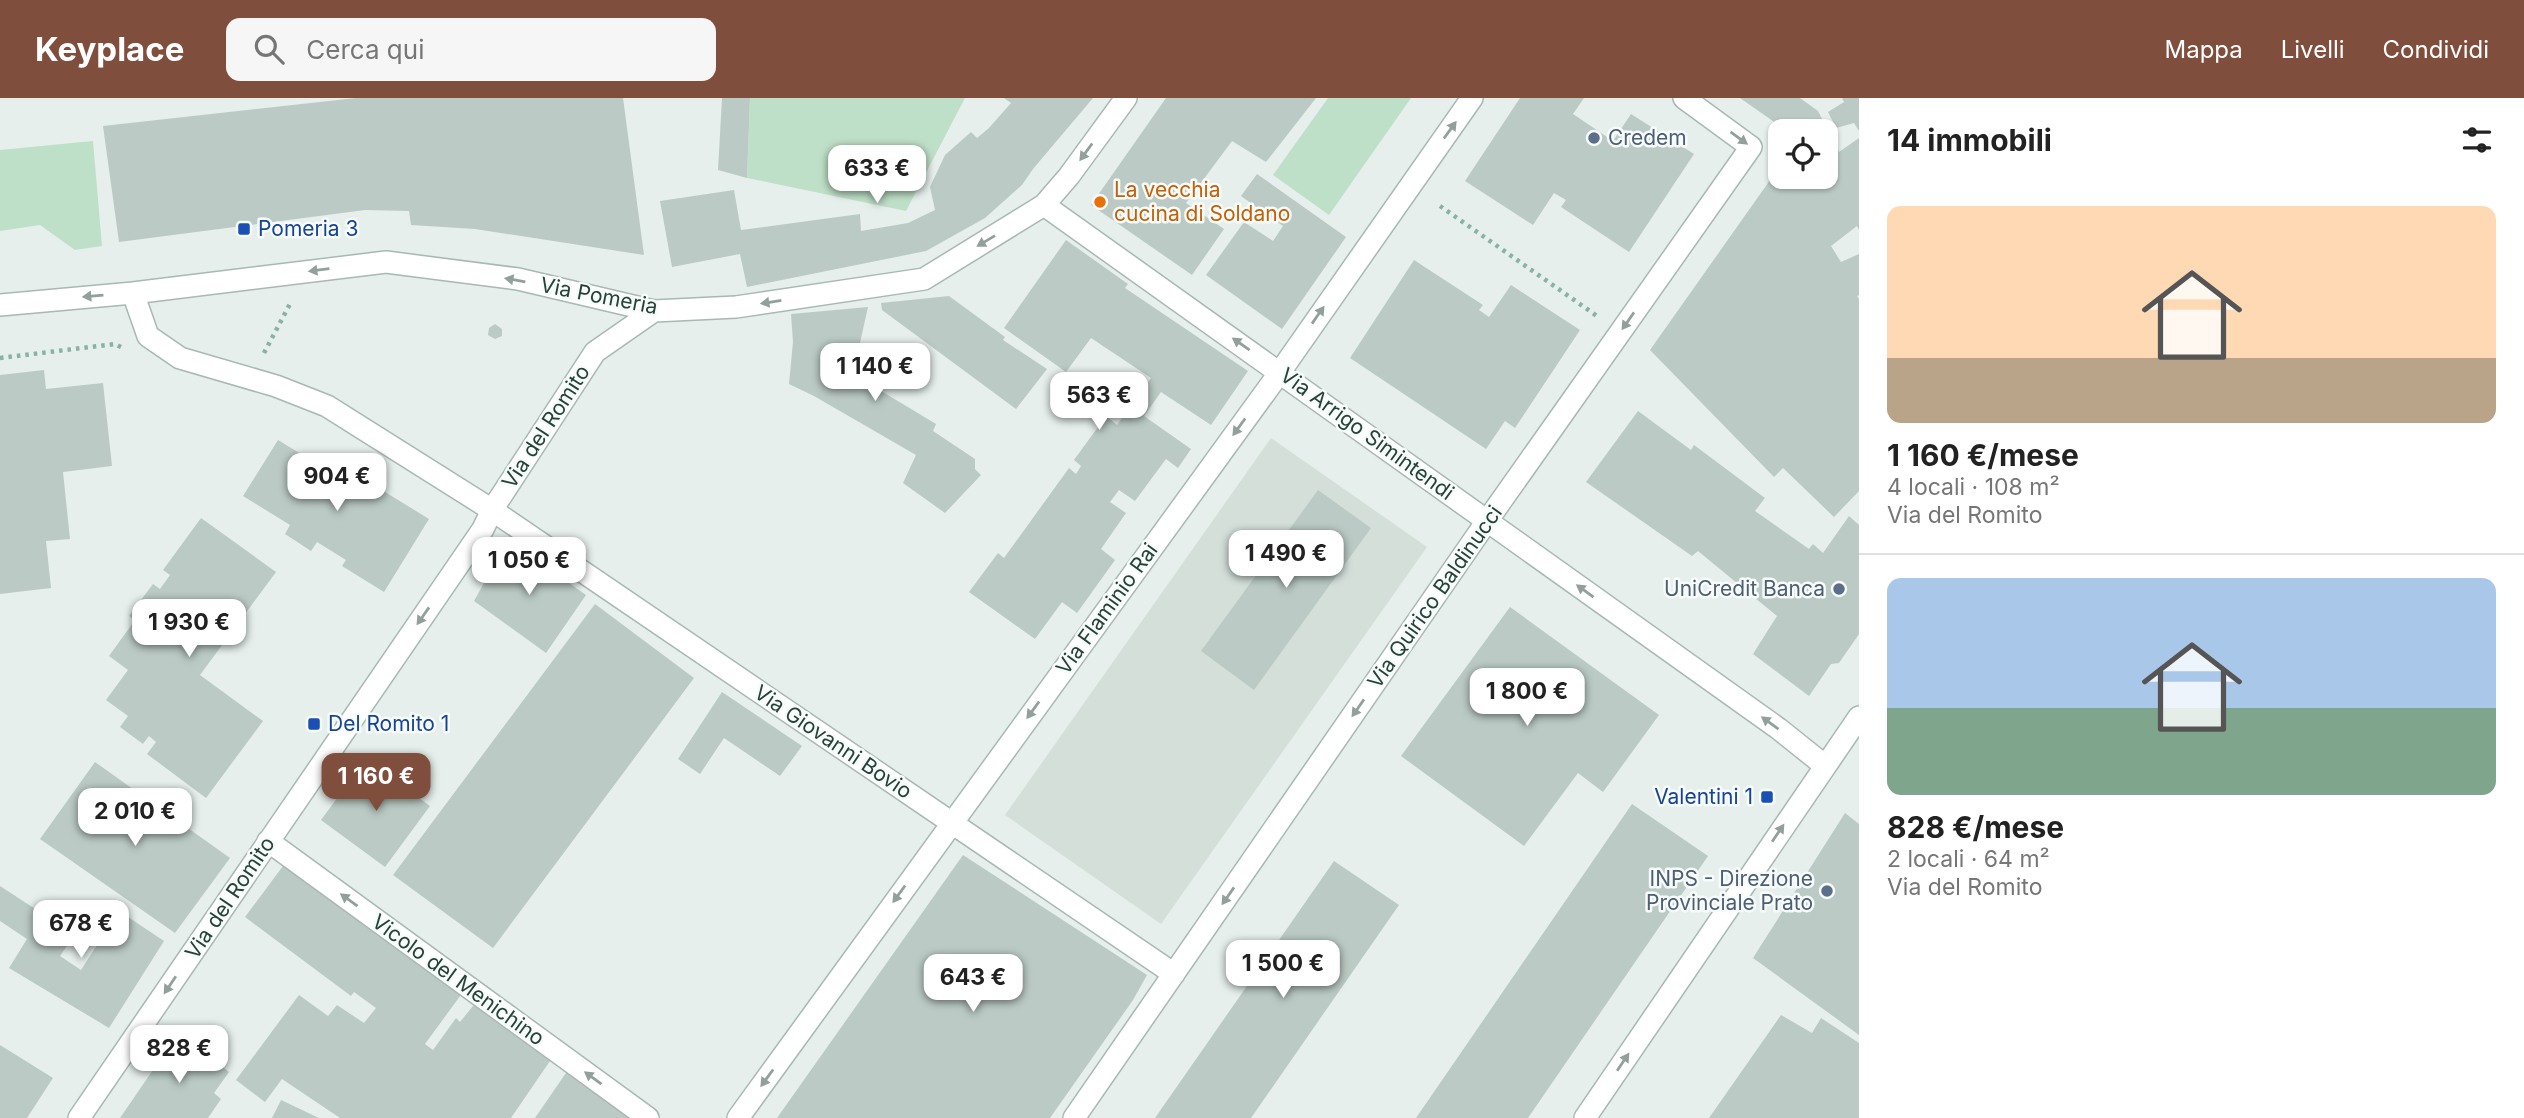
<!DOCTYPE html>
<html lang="it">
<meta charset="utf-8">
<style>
:root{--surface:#fff;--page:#f6f6f6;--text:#222;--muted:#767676;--line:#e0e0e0;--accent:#804e3d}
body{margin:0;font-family:Inter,sans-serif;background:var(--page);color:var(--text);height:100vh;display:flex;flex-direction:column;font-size:26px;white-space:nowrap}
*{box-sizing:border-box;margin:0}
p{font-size:23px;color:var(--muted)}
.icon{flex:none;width:38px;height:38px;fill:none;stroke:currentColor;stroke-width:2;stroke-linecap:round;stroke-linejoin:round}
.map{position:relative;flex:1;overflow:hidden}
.side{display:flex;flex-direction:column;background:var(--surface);width:665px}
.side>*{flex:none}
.fabs{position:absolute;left:1768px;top:21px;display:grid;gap:14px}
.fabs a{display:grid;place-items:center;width:70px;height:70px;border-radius:14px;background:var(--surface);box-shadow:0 2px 5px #0004;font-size:35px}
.price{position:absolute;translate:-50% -60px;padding:0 16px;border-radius:14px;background:#fff;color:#222;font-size:23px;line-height:46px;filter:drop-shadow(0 2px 4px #0008)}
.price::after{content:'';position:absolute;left:50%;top:42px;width:21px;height:16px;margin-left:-10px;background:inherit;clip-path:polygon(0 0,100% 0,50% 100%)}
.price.on{background:var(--accent);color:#fff}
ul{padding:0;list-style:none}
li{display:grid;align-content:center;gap:14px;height:371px;padding:0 28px}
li+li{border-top:2px solid var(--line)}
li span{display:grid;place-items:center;height:217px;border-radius:14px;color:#555}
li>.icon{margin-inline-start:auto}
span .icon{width:126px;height:126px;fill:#fffc;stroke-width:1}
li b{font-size:30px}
h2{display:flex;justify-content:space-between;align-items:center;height:84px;padding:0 28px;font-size:30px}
header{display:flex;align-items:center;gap:42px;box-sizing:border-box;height:98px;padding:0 35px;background:var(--accent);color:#fff}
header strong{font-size:33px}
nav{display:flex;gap:38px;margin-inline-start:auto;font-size:24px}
.search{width:490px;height:63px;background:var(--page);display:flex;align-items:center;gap:18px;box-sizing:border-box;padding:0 24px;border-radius:14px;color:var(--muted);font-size:26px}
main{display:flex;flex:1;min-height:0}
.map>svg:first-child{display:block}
.built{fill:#d4dfda}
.green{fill:#bfe0c8}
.building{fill:#bbcac4}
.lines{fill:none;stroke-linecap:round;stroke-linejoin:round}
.minor-casing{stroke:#a8b8b2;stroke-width:24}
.path{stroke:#86b3a5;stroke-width:4.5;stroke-dasharray:3.5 5;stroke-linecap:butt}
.minor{stroke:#fff;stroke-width:21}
.oneway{fill:#92a09c}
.service-dot{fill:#5c6f8a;stroke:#f7fbf9;stroke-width:2.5}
.food-dot{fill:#e8710a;stroke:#f7fbf9;stroke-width:2.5}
.transit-dot{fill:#1a4fb4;stroke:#f7fbf9;stroke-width:2.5}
.labels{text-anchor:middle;stroke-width:5;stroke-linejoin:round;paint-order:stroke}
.service-label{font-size:21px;fill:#4e5e75;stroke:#f7fbf9;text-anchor:end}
.food-label{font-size:21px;fill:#c56008;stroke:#f7fbf9;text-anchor:start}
.transit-label{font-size:21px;fill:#164399;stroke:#f7fbf9;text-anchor:start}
.street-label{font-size:21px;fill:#24423a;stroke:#f7fbf9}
</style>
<header>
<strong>Keyplace</strong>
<div class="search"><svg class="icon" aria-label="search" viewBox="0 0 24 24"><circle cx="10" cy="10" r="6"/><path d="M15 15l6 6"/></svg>Cerca qui</div>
<nav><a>Mappa</a><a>Livelli</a><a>Condividi</a></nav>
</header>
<main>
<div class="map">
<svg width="1859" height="1020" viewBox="0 0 1859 1020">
<rect width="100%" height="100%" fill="#e6efeb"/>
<path class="built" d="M 1271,340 L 1427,449 L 1161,826 L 1005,717 Z"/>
<path class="green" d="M 750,0 L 965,0 L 906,113 L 747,80 Z
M 1328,0 L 1411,0 L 1329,117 L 1273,77 Z
M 93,43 L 102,148 L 75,152 L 40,127 L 0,133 L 0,52 Z"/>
<path class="building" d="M 356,0 L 623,0 L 644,157 L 475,131 L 411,127 L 409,113 L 365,112 L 119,144 L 103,28 Z
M 722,0 L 750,0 L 747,80 L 718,72 Z
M 1004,0 L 1093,0 L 1033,71 L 1022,87 L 985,120 L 926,153 L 747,189 L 740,156 L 672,169 L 660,103 L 734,92 L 741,132 L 860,116 L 861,133 L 908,125 L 935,112 L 930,89 L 945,57 L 971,34 L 977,40 L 989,30 L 1011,5 Z
M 1166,0 L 1316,0 L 1266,64 L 1232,43 L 1186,105 L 1224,131 L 1192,177 L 1091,107 Z
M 1520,0 L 1584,0 L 1573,16 L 1613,43 L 1631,16 L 1694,56 L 1629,154 L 1561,109 L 1566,102 L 1554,95 L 1533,127 L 1465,83 Z
M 1740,0 L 1800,0 L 1818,13 L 1839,54 L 1859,40 L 1859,132 L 1857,128 L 1831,148 L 1841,164 L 1859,156 L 1859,197 L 1857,198 L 1859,201 L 1859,393 L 1834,419 L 1783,370 L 1774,379 L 1650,252 L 1780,68 L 1780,79 L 1794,79 L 1798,84 L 1806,79 L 1825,79 L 1825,33 L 1787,33 Z
M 1842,0 L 1859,0 L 1859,33 L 1854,25 L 1836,30 L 1828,14 L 1844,4 Z
M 1257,76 L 1346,139 L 1282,231 L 1206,177 L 1244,124 L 1273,143 L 1283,128 L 1241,98 Z
M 1066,142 L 1128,186 L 1125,190 L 1248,273 L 1211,327 L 1161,294 L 1144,318 L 1191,351 L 1178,370 L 1166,361 L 1135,403 L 1119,392 L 1110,404 L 1126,415 L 1101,451 L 1115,462 L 1077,515 L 1062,504 L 1035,541 L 969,494 L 998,455 L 1004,460 L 1069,370 L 1076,376 L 1081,368 L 1074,362 L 1106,318 L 1117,327 L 1151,280 L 1091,240 L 1066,274 L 1004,230 Z
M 1414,162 L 1483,207 L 1479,212 L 1489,219 L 1511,187 L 1580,232 L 1515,330 L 1505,323 L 1486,351 L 1350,260 Z
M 949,198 L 1005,239 L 1003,242 L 1047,271 L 1016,311 L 882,212 L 881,205 Z
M 868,209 L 853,276 L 936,326 L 933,333 L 975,361 L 975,371 L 981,377 L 945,415 L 903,385 L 916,357 L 814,298 L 789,286 L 793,244 L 791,216 Z
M 495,226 L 502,231 L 502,238 L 495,241 L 488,237 L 489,230 Z
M 44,272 L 46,291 L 103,285 L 112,368 L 63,374 L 70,441 L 46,443 L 51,490 L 0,496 L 0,277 Z
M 1638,313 L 1691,352 L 1694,347 L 1765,400 L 1755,413 L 1809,451 L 1813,446 L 1823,455 L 1849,418 L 1859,427 L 1859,536 L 1839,565 L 1831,566 L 1809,598 L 1753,556 L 1777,518 L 1698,453 L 1692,458 L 1586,384 Z
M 278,342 L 319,367 L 325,357 L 429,421 L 384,494 L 342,468 L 346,462 L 317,444 L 311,453 L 285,436 L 290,427 L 243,398 Z
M 1318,392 L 1371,430 L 1254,592 L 1201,553 Z
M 201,420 L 276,474 L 200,577 L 263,623 L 206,700 L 147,656 L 156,644 L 149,638 L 143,646 L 120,629 L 128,618 L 106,602 L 128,572 L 109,558 L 135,522 L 129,518 L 153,486 L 160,491 L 170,477 L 163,472 Z
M 508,442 L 586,497 L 546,555 L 474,503 Z
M 595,506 L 694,580 L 493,850 L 393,777 Z
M 1510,509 L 1659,617 L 1603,694 L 1578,675 L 1524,748 L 1401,658 Z
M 722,594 L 802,648 L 780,678 L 724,640 L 700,676 L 678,661 Z
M 366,661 L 430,708 L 385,769 L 321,722 Z
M 95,664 L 230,760 L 175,835 L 40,741 Z
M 1632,706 L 1708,758 L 1528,1020 L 1416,1020 Z
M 1845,715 L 1859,726 L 1859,937 L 1753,860 Z
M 963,757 L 1147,877 L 1133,902 L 1050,1020 L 777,1020 Z
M 1334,763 L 1399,807 L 1251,1020 L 1155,1020 Z
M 286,764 L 463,894 L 425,946 L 433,952 L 456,920 L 460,924 L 477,903 L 552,960 L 511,1020 L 340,1020 L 282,981 L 265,1004 L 236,982 L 299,897 L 328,918 L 337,907 L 364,925 L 376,910 L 354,894 L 351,898 L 245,819 Z
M 0,788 L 43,816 L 40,821 L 71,842 L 60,858 L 81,872 L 119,813 L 164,843 L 109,930 L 9,870 L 27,841 L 0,823 Z
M 1781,917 L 1812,935 L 1821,920 L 1859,945 L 1859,1020 L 1709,1020 Z
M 179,934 L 229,974 L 214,995 L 221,1001 L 208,1020 L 120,1020 Z
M 0,947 L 53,980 L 27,1020 L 0,1020 Z
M 568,972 L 636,1020 L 535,1020 Z
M 281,1002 L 319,1020 L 272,1020 Z"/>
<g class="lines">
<defs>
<path id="minor" d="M 1044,107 L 1779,631 L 1824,667
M 133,195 L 148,238 L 180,260 L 276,288 L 327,308 L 492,412 L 1174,876
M 0,207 L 133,195 L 386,164 L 518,181 L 654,213 L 736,209 L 924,181 L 1044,107 L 1069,78 L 1126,0
M 268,743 L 648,1020
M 79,1020 L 483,431 L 492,412 L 595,254 L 654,213
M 738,1020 L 1280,274 L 1472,0
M 1074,1020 L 1487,423 L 1751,49 L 1684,0
M 1585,1020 L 1859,619"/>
</defs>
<use href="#minor" class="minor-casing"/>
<path class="path" d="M 1440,108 L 1597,218
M 264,255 L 291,204
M 0,260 L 115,246 L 121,249"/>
<use href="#minor" class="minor"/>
</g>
<defs><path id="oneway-solid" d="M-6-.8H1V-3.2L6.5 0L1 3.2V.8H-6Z" transform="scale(1.75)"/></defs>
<g class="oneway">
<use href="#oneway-solid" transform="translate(1450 32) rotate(-54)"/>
<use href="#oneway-solid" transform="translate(1739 40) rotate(36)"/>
<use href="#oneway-solid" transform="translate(1086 54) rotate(126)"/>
<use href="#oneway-solid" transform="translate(986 143) rotate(149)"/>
<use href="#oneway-solid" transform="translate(319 172) rotate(173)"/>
<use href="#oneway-solid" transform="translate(515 182) rotate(-170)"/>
<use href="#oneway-solid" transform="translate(93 198) rotate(175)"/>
<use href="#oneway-solid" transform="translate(771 204) rotate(171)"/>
<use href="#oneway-solid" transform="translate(1318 217) rotate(-55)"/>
<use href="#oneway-solid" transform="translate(1628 223) rotate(125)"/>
<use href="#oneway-solid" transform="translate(1241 246) rotate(-145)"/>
<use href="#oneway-solid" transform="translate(1239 329) rotate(126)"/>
<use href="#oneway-solid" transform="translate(1585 493) rotate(-144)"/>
<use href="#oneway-solid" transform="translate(423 518) rotate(125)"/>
<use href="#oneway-solid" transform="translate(1358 610) rotate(125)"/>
<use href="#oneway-solid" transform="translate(1033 612) rotate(126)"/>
<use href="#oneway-solid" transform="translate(1770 625) rotate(-144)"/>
<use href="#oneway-solid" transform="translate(1778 735) rotate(-56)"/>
<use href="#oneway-solid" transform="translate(899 796) rotate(126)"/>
<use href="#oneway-solid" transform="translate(1228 798) rotate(125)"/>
<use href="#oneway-solid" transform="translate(349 802) rotate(-144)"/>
<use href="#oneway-solid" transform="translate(170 887) rotate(124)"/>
<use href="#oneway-solid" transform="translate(1623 964) rotate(-56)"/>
<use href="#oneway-solid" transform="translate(593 980) rotate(-144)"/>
<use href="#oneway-solid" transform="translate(767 980) rotate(126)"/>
</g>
<g class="service-dot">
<circle cx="1594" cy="40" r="7"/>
<circle cx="1839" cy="491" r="7"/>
<circle cx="1827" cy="793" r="7"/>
</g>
<circle class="food-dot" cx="1100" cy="104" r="7"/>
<g class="transit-dot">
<rect x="237" y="124" width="14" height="14" rx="3.5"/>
<rect x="307" y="619" width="14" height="14" rx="3.5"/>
<rect x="1760" y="692" width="14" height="14" rx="3.5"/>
</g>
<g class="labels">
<g class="service-label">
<text x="1608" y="47" text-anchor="start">Credem</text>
<text x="1825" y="498">UniCredit Banca</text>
<text x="1813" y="788">INPS - Direzione<tspan x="1813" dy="24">Provinciale Prato</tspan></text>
</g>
<g class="food-label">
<text x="1114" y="99">La vecchia<tspan x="1114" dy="24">cucina di Soldano</tspan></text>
</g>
<g class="transit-label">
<text x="258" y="138">Pomeria 3</text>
<text x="328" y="633">Del Romito 1</text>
<text x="1753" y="706" text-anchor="end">Valentini 1</text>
</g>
<g class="street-label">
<text transform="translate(599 198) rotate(11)" y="7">Via Pomeria</text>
<text transform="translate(546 329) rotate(-57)" y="7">Via del Romito</text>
<text transform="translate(1367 336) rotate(36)" y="7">Via Arrigo Simintendi</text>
<text transform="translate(1435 499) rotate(-55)" y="7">Via Quirico Baldinucci</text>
<text transform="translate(1107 511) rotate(-54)" y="7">Via Flaminio Rai</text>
<text transform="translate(833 644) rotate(34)" y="7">Via Giovanni Bovio</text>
<text transform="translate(230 800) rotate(-56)" y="7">Via del Romito</text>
<text transform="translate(458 882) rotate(36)" y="7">Vicolo del Menichino</text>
</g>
</g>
</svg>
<div class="fabs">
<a><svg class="icon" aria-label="locate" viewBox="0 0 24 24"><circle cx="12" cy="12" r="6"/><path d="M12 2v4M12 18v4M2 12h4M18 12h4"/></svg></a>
</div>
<b class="price" style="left:877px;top:107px">633 €</b>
<b class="price" style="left:875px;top:305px">1 140 €</b>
<b class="price" style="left:1099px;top:334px">563 €</b>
<b class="price" style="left:337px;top:415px">904 €</b>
<b class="price" style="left:1286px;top:492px">1 490 €</b>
<b class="price" style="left:529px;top:499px">1 050 €</b>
<b class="price" style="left:189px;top:561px">1 930 €</b>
<b class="price" style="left:1527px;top:630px">1 800 €</b>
<b class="price on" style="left:376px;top:715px">1 160 €</b>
<b class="price" style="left:135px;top:750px">2 010 €</b>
<b class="price" style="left:81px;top:862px">678 €</b>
<b class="price" style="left:1283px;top:902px">1 500 €</b>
<b class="price" style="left:973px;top:916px">643 €</b>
<b class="price" style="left:179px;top:987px">828 €</b>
</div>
<section class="side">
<h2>14 immobili<svg class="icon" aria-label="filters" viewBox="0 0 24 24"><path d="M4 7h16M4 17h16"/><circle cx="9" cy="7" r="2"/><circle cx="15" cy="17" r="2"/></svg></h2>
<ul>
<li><span style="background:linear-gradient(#ffd9b3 70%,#b9a48a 0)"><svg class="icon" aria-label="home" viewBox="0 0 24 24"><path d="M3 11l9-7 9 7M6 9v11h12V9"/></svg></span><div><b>1 160 €/mese</b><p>4 locali · 108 m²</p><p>Via del Romito</p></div></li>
<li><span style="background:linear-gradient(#a9c7e8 60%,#7fa58c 0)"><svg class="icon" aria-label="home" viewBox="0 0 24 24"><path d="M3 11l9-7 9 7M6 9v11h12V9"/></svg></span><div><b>828 €/mese</b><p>2 locali · 64 m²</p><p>Via del Romito</p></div></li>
</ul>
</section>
</main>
